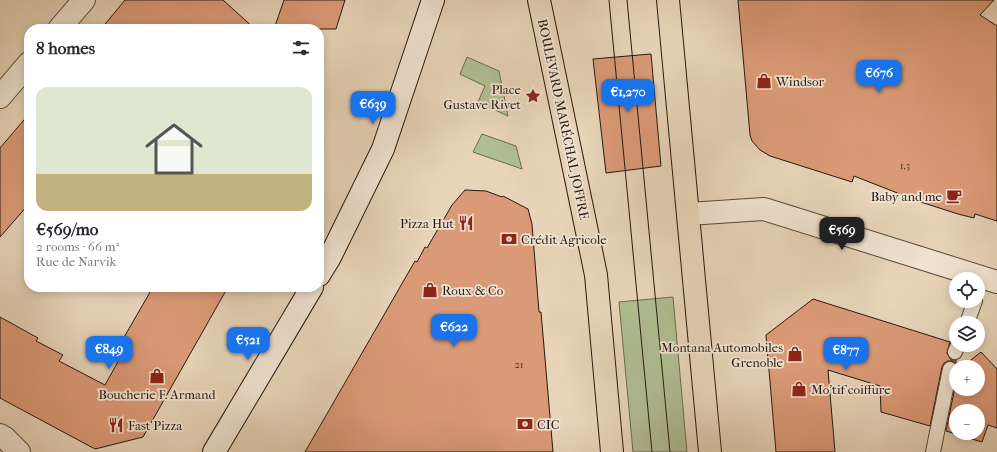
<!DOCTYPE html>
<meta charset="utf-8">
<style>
:root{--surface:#fff;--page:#f2f2f3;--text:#2b2b33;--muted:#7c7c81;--accent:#1a73e8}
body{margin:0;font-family:"IM FELL French Canon",serif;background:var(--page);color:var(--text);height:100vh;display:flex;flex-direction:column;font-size:15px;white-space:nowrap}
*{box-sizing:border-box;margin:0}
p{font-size:13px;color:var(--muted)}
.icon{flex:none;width:22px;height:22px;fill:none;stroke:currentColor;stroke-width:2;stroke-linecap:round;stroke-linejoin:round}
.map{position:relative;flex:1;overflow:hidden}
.details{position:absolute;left:24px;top:24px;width:300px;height:268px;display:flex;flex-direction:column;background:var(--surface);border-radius:16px;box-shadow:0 2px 10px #0003}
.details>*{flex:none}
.controls{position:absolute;left:949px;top:272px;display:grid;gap:8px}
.controls a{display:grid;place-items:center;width:36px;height:36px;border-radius:50%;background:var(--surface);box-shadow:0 2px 10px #0003;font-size:20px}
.price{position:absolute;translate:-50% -34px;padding:0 9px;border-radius:8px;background:var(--accent);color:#fff;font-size:13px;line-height:26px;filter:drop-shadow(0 1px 2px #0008)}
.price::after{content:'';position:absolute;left:50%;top:24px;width:12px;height:9px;margin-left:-6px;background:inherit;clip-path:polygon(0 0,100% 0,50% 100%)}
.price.selected{background:#222;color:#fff}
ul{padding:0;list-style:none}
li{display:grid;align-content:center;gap:8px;height:212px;padding:0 12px}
li span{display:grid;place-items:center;height:124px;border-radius:12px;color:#555}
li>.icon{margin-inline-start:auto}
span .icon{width:72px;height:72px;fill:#fffc;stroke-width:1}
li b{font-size:17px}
h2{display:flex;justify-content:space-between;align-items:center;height:48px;padding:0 12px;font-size:17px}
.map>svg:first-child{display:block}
.green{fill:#b0be93;stroke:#6b6b52}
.building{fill:#db9a77;stroke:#261810;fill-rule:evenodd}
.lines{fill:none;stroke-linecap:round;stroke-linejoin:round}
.lane-casing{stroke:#56473a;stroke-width:16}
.street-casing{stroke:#56473a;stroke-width:24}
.secondary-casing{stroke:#261810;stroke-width:24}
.primary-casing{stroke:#261810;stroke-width:24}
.lane{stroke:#f0e3d1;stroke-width:14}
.street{stroke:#f0e3d1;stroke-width:22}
.secondary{stroke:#f0e3d1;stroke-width:22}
.primary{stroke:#e8d4b8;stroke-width:22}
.tram{stroke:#261810;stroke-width:1}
.labels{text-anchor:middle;stroke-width:3.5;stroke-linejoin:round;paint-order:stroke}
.number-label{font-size:11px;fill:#53382a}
.poi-label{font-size:13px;fill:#261810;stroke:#f0e3d1;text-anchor:start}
.street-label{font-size:13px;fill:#261810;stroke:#f0e3d1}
</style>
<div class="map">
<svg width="997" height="452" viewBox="0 0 997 452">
<rect width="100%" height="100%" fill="#e8d4b8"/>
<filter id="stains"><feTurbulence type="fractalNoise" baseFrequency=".005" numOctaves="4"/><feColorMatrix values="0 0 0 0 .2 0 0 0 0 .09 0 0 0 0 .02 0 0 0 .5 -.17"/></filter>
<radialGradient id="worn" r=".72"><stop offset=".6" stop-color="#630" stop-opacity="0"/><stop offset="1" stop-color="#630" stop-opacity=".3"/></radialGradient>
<path class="green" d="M 467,57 L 499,71 L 508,116 L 478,102 L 485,86 L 460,74 Z
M 482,134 L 516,146 L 522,169 L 473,152 Z
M 673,297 L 687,452 L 633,452 L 619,302 Z"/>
<path class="building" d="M 125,0 L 223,0 L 255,29 L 101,29 Z
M 284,0 L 345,0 L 336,29 L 274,29 Z
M 738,0 L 994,0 L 980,15 L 997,26 L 997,221 L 975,214 L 974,218 L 958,214 L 899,195 L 900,194 L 854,176 L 852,182 L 770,156 L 760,150 L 752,141 L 750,135 Z
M 651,54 L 661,166 L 606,173 L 593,59 Z
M 29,114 L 29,204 L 0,237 L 0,148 Z
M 465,190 L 486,191 L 502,197 L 503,196 L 528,209 L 532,224 L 539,312 L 541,312 L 553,452 L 305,452 L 415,261 L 417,262 L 425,247 L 427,248 L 452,205 Z
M 153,287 L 228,287 L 143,437 L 95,449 L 0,398 L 0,317 L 38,338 L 36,341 L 63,355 L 59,361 L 105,385 L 129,342 L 123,339 Z
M 813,299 L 950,342 L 947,353 L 951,360 L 956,360 L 956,363 L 952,361 L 948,361 L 944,363 L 942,367 L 930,426 L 881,412 L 880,386 L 828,370 L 835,452 L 776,452 L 766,335 Z
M 981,352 L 997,369 L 997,428 L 988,425 L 982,442 L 946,431 L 956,382 L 956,389 L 978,389 L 978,367 L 962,367 ZM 956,411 L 978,411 L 978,433 L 956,433 Z"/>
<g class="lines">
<defs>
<path id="lane" d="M 967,323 L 975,301
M 955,352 L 958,345
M 933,452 L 950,369"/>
<path id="street" d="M 59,29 L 84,0
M 0,97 L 29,63
M 688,214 L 764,209 L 997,282
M 0,435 L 5,438 L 19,452"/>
<path id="secondary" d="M 319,275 L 330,257 L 383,149 L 433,0
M 214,452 L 312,287"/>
<path id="primary" d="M 539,0 L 596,275 L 612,452
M 668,0 L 710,452"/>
</defs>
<use href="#lane" class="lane-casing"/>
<use href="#street" class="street-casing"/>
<use href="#secondary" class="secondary-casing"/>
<use href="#primary" class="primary-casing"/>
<use href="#lane" class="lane"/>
<use href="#street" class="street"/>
<use href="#secondary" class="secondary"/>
<use href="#primary" class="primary"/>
<path class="tram" d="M 609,0 L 652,452
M 627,0 L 670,452"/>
</g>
<defs>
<symbol id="shop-bare" viewBox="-9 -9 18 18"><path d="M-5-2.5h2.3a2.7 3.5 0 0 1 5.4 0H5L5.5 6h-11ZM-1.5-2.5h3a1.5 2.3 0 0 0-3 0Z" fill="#8f2418" stroke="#f0e3d1" stroke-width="2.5" paint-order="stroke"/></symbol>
<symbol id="sight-bare" viewBox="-9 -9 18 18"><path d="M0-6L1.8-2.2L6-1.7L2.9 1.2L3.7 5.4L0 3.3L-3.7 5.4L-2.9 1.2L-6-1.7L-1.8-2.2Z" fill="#8f2418" stroke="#f0e3d1" stroke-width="2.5" paint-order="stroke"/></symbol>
<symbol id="cafe-bare" viewBox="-9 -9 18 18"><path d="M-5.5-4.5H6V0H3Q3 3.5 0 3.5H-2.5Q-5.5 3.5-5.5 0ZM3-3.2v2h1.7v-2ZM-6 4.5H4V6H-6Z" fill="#8f2418" stroke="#f0e3d1" stroke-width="2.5" paint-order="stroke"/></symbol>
<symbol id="restaurant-bare" viewBox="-9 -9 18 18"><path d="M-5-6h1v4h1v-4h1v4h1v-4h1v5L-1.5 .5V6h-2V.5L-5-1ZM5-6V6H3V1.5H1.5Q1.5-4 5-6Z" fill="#8f2418" stroke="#f0e3d1" stroke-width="2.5" paint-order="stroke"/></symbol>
<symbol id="bank-bare" viewBox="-9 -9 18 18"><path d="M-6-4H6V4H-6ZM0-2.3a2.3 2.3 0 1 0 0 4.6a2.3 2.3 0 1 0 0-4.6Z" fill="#8f2418" stroke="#f0e3d1" stroke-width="2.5" paint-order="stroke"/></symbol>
</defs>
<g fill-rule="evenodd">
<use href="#shop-bare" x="753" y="70" width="22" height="22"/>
<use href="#sight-bare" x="522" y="85" width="22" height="22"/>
<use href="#cafe-bare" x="943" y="185" width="22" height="22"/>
<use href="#restaurant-bare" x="455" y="212" width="22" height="22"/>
<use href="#bank-bare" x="498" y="228" width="22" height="22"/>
<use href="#shop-bare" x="419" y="279" width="22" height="22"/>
<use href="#shop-bare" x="784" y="343" width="22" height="22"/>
<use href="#shop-bare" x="146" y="365" width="22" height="22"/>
<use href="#shop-bare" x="788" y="378" width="22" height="22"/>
<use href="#bank-bare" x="514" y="413" width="22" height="22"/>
<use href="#restaurant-bare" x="105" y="414" width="22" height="22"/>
</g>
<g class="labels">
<g class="number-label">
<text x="905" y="169">1,3</text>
<text x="519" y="368">21</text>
</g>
<g class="poi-label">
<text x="776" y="86">Windsor</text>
<text x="521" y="94" text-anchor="end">Place<tspan x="521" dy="15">Gustave Rivet</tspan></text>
<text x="942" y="201" text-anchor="end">Baby and me</text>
<text x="454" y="228" text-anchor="end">Pizza Hut</text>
<text x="521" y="244">Crédit Agricole</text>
<text x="442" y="295">Roux &amp; Co</text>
<text x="783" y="352" text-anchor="end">Montana Automobiles<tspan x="783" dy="15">Grenoble</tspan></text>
<text x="811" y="394">Mo'tif coiffure</text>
<text x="157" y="399" text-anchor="middle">Boucherie F. Armand</text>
<text x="537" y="429">CIC</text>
<text x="128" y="430">Fast Pizza</text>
</g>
<g class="street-label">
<text transform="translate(564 119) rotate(78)" y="5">BOULEVARD MARÉCHAL JOFFRE</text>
</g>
</g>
<rect width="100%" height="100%" filter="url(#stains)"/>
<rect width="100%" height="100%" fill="url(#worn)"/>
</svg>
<div class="controls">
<a><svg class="icon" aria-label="locate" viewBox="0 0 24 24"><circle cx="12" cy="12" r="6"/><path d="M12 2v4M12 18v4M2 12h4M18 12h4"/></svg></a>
<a><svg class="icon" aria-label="layers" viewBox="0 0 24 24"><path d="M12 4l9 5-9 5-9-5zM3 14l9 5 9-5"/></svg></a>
<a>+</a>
<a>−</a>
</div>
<b class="price" style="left:879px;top:94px">€676</b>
<b class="price" style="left:628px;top:113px">€1,270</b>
<b class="price" style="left:373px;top:125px">€639</b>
<b class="price selected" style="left:842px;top:251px">€569</b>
<b class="price" style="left:454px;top:348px">€622</b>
<b class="price" style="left:248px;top:361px">€521</b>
<b class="price" style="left:109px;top:370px">€849</b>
<b class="price" style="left:846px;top:371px">€877</b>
<section class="details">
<h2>8 homes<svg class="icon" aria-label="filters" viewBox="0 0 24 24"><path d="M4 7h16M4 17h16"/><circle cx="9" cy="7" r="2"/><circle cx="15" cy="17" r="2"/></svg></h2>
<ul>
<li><span style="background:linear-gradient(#dfe7d0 70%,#c2b280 0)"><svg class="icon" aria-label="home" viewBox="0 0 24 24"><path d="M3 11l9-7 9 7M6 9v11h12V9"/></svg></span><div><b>€569/mo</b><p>2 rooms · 66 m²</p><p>Rue de Narvik</p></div></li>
</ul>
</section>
</div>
